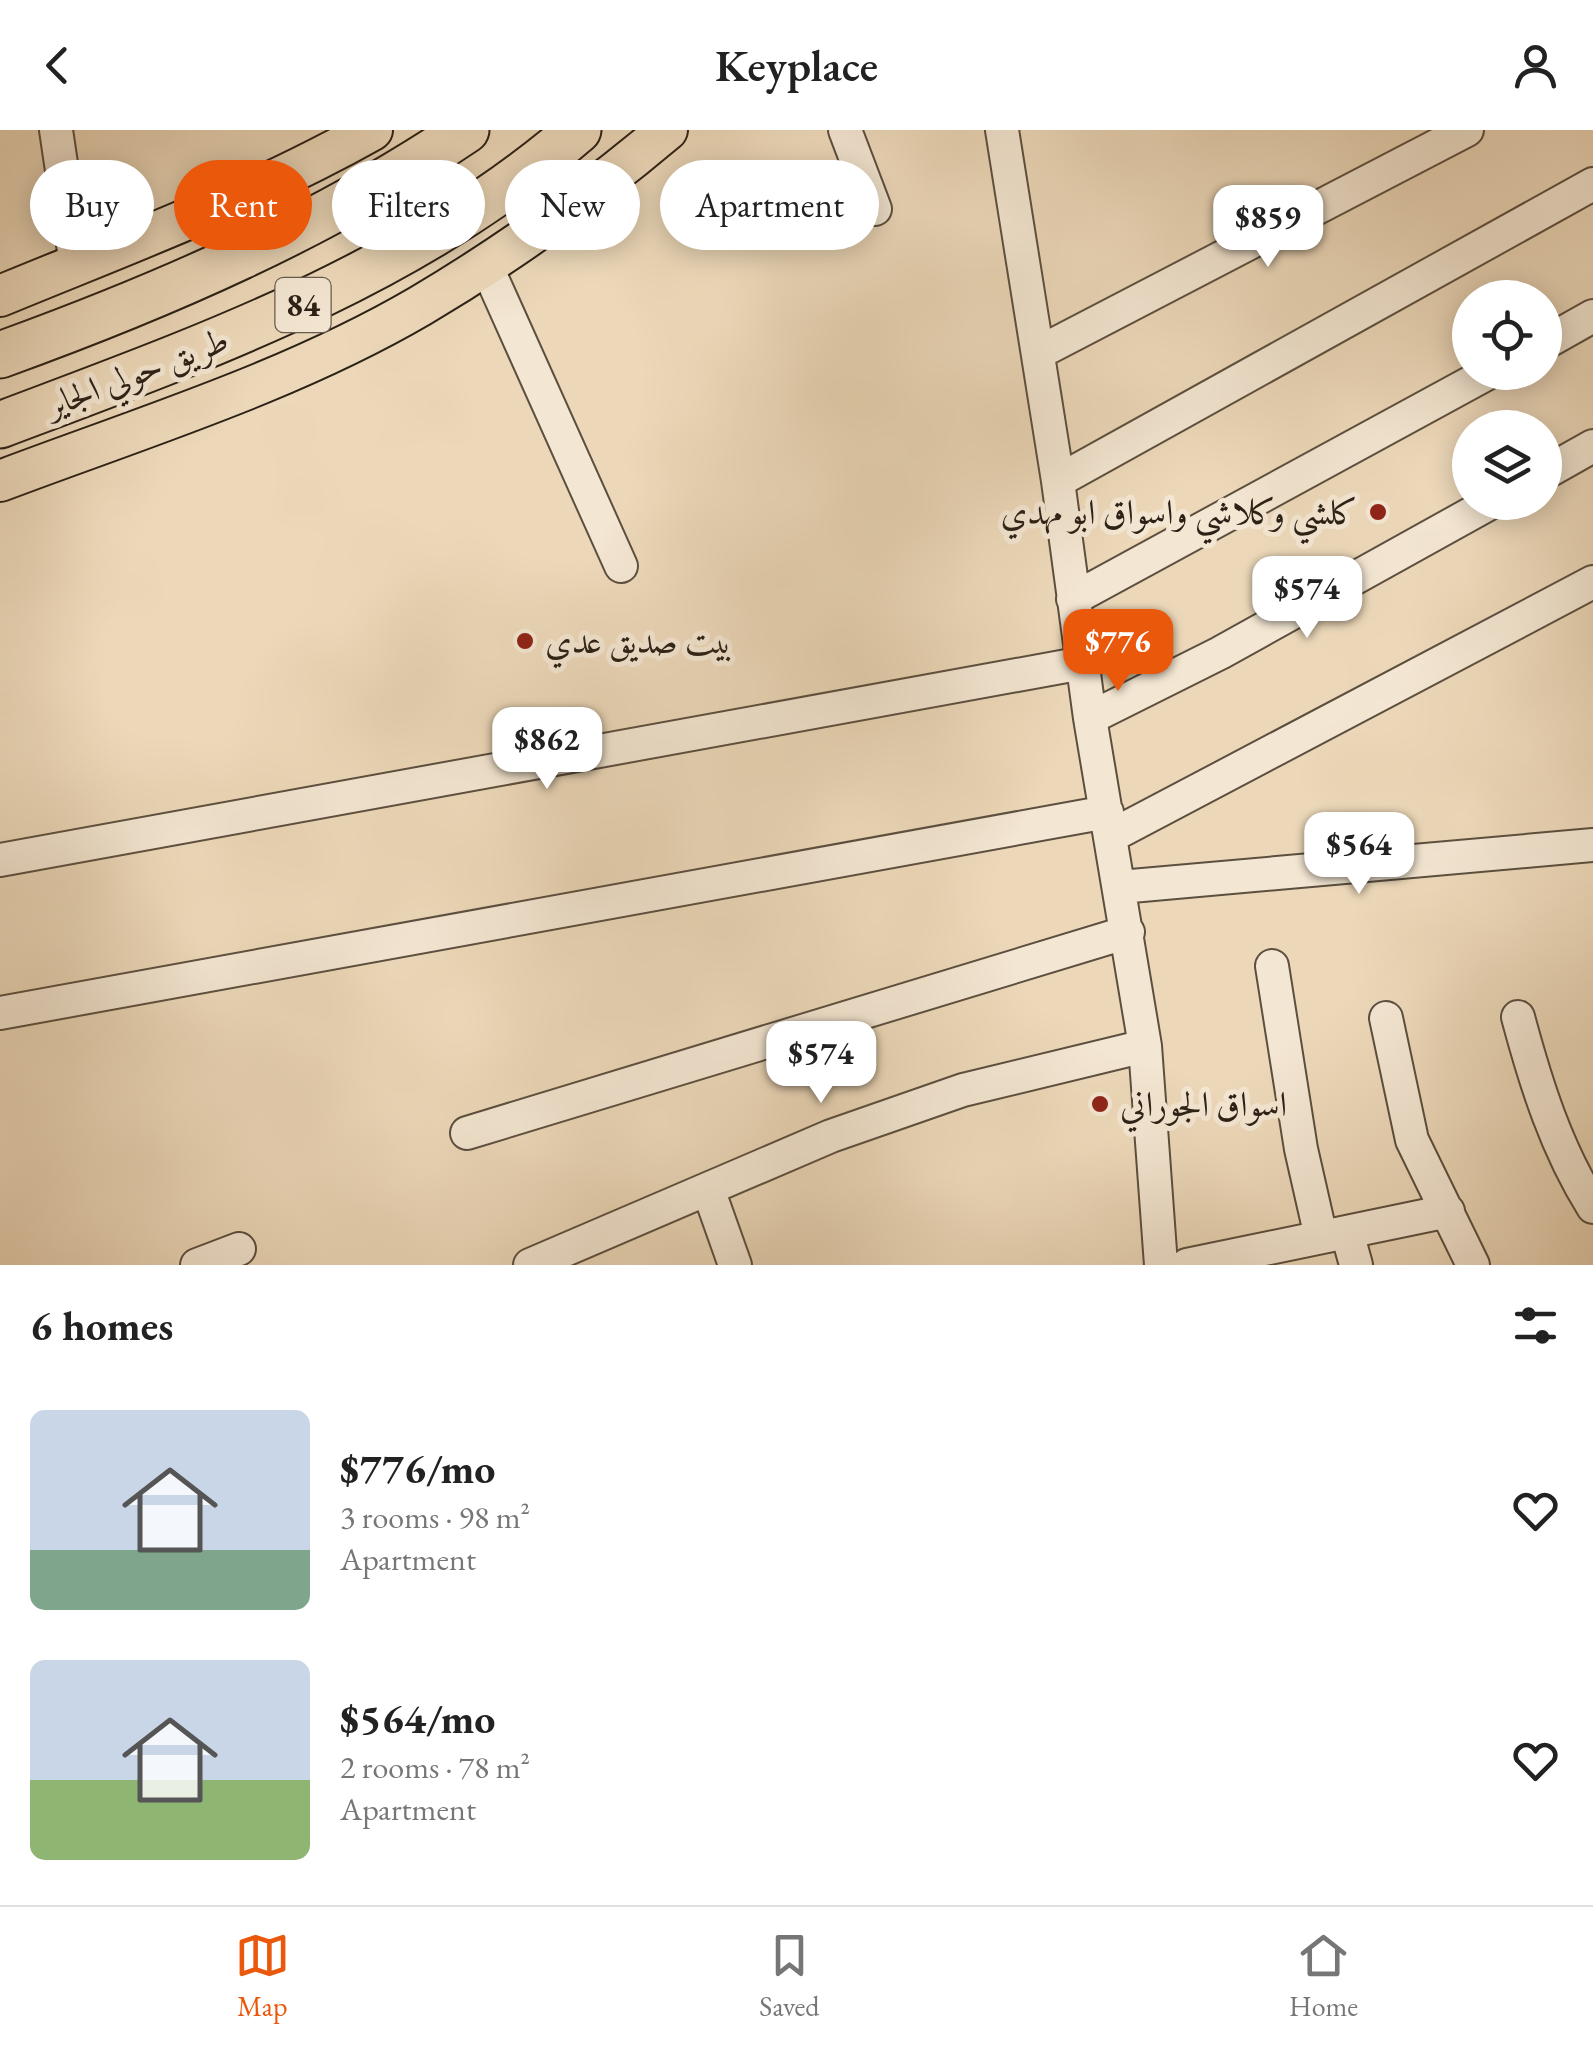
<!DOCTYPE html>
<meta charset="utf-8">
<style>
:root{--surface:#fff;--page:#f6f6f6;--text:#222;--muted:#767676;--line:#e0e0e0;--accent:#ea580c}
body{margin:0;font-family:"EB Garamond",Amiri,serif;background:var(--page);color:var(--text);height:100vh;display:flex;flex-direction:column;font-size:38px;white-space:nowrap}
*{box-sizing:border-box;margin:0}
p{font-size:32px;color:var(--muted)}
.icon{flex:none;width:55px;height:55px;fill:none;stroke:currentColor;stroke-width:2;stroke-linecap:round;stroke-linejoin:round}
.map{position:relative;height:1135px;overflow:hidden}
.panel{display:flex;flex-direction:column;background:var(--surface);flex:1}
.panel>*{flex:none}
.top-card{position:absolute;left:30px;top:30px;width:1000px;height:90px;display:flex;gap:20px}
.fabs{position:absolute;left:1452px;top:150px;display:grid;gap:20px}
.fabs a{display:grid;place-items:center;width:110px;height:110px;border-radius:50%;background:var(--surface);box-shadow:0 5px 25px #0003;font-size:50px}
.price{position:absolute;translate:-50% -85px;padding:0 22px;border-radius:20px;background:#fff;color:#222;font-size:32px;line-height:65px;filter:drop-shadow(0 2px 5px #0008)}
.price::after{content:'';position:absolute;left:50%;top:60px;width:30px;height:22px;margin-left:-15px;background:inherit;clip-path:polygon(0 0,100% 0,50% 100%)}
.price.active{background:var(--accent);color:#fff}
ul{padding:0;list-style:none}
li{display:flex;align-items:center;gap:30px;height:250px;padding:0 30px}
li span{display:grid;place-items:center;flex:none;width:280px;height:200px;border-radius:15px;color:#555}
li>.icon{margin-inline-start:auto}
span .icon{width:120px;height:120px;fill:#fffc;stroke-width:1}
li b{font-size:42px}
h2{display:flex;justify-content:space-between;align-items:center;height:120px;padding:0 30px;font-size:42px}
.pill{padding:0 35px;border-radius:45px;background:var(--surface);box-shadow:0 5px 25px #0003;font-size:35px;line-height:90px}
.pill.active{background:var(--accent);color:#fff}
header{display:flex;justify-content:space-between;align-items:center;height:130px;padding:0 30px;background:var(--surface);font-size:45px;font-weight:600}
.tab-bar{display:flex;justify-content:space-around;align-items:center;height:140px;border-top:2px solid var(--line);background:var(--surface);font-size:28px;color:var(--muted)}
.tab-bar a{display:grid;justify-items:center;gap:5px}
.tab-bar .active{color:var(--accent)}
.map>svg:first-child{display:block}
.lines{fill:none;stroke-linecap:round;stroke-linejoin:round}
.minor-casing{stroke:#5c4f3f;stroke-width:36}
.major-casing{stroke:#2c2116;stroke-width:44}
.highway-casing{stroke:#2c2116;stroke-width:49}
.minor{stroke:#f3e6d2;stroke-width:32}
.major{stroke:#ecd8b9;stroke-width:40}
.highway{stroke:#ecd8b9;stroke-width:45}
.poi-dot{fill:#8f2418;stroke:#f3e6d2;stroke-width:4}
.labels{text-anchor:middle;stroke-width:10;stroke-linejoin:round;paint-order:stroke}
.shield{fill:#f3e6d2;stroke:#685c4e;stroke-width:2.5}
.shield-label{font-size:32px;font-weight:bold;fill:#2c2116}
.street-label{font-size:35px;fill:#2c2116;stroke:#f3e6d2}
.poi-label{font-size:35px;fill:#2c2116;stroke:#f3e6d2;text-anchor:start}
</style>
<header><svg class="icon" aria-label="back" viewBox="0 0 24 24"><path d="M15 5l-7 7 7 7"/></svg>Keyplace<svg class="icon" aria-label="person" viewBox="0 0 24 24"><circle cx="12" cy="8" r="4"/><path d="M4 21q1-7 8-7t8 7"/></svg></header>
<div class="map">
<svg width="1593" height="1135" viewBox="0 0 1593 1135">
<rect width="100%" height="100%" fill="#ecd8b9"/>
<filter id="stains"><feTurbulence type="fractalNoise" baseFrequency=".002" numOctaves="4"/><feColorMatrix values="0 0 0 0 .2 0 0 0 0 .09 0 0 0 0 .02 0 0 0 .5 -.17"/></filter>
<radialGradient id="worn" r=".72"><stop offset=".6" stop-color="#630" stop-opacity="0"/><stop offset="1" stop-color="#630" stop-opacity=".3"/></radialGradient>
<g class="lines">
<defs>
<path id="minor" d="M 56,0 L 76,135
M 845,0 L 875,79
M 1002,0 L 1058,351 L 1090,588 L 1145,916 L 1161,1135
M 485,133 L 621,436
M 1545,213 L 1593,186
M 1038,223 L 1467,0
M 1545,343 L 1593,316
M 1058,351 L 1593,54
M 1073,469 L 1490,242
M 1090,588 L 1220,523 L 1492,372
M 1111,706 L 1593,452
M 0,730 L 1083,533
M 1120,757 L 1593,715
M 1272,836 L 1301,1019 L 1321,1107
M 0,883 L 1107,682
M 1518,887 C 1536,954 1556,1018 1593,1077
M 1386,888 L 1412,1010 L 1473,1135
M 467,1003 L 1128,802
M 708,1059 L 735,1135
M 1347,1102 L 1356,1135
M 197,1135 L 239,1119
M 530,1135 L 831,1006 L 963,960 L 1145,916
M 1187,1135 L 1448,1081"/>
<path id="major" d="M 0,166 C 126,114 253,67 372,0
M 0,351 C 140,298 290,252 420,176 C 506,125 590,65 667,0"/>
<path id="highway" d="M 0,225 C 163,166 322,97 466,0
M 0,295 C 204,218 411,145 578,0"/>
</defs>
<use href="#minor" class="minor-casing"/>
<use href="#major" class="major-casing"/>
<use href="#highway" class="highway-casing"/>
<use href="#minor" class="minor"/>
<use href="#major" class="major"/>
<use href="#highway" class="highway"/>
</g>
<g class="poi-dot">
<circle cx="1378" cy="382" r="10"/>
<circle cx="525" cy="511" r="10"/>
<circle cx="1100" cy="974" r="10"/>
</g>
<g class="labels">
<rect class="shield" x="275.5" y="148" width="55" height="54" rx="8"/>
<g class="shield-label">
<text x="303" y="186">84</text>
</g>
<g class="street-label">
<text transform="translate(137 242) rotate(-21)" y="12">طريق حولي الجاير</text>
</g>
<g class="poi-label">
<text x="1358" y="394" text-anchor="end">كلشي وكلاشي واسواق ابو مهدي</text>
<text x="545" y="523">بيت صديق عدي</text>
<text x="1120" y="986">اسواق الجوراني</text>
</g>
</g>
<rect width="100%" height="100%" filter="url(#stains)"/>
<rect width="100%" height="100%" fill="url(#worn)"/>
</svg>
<div class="fabs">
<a><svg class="icon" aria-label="locate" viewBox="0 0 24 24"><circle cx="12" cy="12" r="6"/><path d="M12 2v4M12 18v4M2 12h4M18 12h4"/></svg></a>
<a><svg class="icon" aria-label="layers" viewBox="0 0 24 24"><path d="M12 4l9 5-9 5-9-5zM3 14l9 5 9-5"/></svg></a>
</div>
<b class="price" style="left:1268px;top:140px">$859</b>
<b class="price" style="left:1307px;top:511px">$574</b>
<b class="price active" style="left:1118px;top:564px">$776</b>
<b class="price" style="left:547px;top:662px">$862</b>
<b class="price" style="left:1359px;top:767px">$564</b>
<b class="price" style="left:821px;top:976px">$574</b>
<div class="top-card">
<a class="pill">Buy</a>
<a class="pill active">Rent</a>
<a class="pill">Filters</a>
<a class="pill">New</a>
<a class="pill">Apartment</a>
</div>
</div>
<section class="panel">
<h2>6 homes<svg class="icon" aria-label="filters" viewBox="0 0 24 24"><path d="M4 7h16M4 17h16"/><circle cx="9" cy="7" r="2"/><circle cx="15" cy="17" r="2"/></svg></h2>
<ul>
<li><span style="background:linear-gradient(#c9d6e8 70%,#7fa58c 0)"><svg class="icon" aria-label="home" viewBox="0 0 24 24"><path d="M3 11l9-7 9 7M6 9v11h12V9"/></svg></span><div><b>$776/mo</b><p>3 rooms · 98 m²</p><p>Apartment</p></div><svg class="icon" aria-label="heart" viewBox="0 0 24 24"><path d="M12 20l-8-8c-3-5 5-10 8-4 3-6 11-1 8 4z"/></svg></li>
<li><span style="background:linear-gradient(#c9d6e8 60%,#8fb573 0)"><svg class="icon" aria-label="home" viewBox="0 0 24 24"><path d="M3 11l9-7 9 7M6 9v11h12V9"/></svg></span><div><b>$564/mo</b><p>2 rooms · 78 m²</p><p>Apartment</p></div><svg class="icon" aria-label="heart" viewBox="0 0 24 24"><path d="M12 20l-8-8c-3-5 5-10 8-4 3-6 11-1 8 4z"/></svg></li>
</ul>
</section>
<nav class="tab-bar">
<a class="active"><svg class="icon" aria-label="map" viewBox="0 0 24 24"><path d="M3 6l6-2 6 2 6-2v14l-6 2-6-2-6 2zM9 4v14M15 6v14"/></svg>Map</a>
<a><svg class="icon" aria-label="saved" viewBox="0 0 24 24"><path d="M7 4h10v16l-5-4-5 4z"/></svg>Saved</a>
<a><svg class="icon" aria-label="home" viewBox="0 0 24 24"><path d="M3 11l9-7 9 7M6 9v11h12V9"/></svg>Home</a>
</nav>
